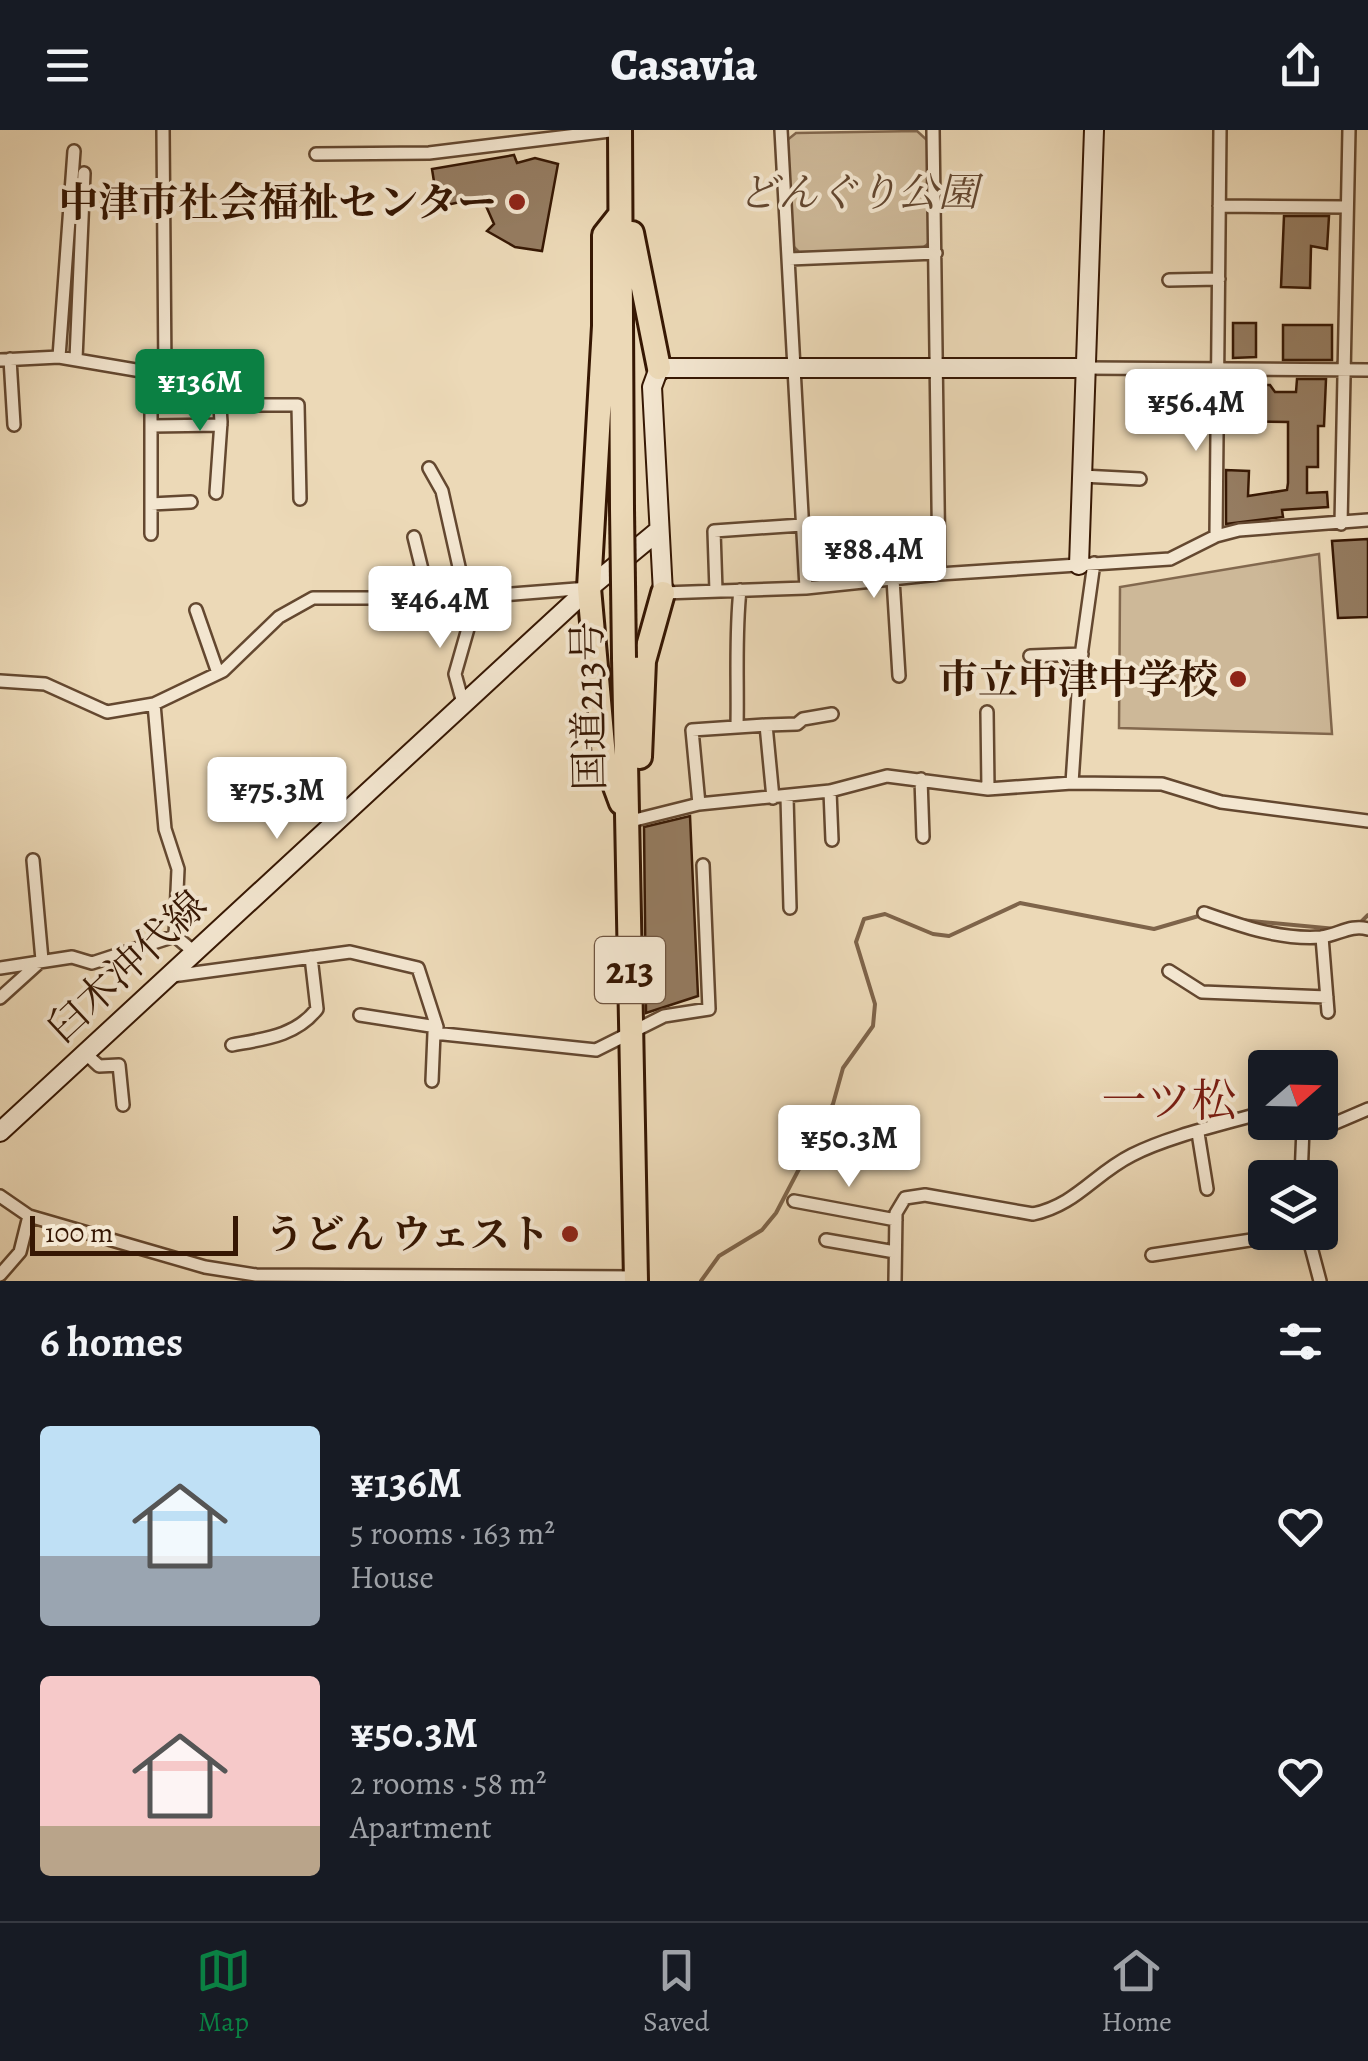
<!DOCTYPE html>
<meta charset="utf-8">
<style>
:root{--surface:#171b24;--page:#20242c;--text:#f1f3f6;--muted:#9ea1a6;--line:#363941;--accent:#0b8043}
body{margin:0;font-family:Alegreya,"Noto Serif JP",serif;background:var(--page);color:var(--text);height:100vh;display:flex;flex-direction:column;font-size:38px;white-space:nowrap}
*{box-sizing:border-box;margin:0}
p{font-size:32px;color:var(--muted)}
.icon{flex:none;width:55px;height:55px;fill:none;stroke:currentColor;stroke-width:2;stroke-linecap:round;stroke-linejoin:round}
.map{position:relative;height:1151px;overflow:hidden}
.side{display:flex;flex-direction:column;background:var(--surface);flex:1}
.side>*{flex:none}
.needle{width:65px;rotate:70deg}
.fabs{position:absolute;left:1248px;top:920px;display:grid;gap:20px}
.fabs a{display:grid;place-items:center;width:90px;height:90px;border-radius:10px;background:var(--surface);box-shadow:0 5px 25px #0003;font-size:50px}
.scale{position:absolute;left:30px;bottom:25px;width:208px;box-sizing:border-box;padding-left:10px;border:5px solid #361703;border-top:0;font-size:28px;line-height:35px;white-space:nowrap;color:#361703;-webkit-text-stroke:8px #f3e6d0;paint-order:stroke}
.price{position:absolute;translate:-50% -85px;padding:0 22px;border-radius:10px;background:#fff;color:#222;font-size:32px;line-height:65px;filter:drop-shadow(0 2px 5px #0008)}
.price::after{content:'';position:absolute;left:50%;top:60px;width:30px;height:22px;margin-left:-15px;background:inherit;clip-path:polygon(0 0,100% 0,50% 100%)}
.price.current{background:var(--accent);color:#fff}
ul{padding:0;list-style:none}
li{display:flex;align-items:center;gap:30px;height:250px;padding:0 40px}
li span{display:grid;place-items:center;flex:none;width:280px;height:200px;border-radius:10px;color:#555}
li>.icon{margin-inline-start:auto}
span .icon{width:120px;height:120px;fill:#fffc;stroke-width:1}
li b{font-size:42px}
h2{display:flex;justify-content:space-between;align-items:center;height:120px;padding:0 40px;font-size:42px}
header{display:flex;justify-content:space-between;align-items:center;height:130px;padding:0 40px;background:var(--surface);font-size:45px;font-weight:800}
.dock{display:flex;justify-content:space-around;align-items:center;height:140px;border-top:2px solid var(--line);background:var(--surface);font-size:28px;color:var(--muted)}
.dock a{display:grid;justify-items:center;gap:5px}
.dock .current{color:var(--accent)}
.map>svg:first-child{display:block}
.green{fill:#cdb898;stroke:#82684e;stroke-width:2.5}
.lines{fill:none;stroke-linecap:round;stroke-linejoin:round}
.stream{stroke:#7e644a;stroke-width:4}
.building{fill:#957c61;stroke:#361703;stroke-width:2.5}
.street-casing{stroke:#644830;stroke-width:16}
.secondary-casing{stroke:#361703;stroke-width:22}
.highway-casing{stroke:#361703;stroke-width:28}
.street{stroke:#f3e6d0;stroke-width:11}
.secondary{stroke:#f3e6d0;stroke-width:18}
.highway{stroke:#ecd9b7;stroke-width:22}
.highway-bridge-casing{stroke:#361703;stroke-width:28;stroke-linecap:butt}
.highway-bridge{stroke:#ecd9b7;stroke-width:22}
.poi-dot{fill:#8f2418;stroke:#f3e6d0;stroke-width:4}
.labels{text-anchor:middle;stroke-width:8;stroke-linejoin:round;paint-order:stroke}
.shield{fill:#f3e6d0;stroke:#6f5540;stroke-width:2.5}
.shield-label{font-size:38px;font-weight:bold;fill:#361703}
.park-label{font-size:40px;font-style:italic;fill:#634730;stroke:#f3e6d0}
.poi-label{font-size:40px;font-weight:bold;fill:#361703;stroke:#f3e6d0;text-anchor:end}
.street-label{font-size:40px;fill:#361703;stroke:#f3e6d0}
.quarter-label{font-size:45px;fill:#7a1f14;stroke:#f3e6d0}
</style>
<header><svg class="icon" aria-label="menu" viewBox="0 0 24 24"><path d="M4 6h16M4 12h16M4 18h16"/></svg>Casavia<svg class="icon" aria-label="share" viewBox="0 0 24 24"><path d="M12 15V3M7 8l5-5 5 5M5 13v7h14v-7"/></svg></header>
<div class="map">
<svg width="1368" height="1151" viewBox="0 0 1368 1151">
<rect width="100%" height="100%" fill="#ecd9b7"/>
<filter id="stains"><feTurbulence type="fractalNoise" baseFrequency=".002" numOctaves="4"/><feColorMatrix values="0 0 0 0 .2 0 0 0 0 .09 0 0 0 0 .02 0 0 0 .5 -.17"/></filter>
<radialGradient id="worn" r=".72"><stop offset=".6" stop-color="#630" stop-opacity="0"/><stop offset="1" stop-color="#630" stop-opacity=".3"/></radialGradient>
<path class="green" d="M 917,1 L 928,11 L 930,112 L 919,121 L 799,122 L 791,114 L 786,11 L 796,3 Z
M 1319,424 L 1332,604 L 1119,598 L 1120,457 Z"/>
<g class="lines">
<path class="stream" d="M 1241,790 L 1336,799
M 1360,793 L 1368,785
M 701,1151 L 719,1126 L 762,1100 L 776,1083 L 833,974 L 843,938 L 873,896 L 875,874 L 856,812 L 864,789 L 885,784 L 933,804 L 949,806 L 1020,773 L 1154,799 L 1202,785"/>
</g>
<path class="building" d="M 514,25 L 517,33 L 535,28 L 558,34 L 542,121 L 515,117 L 487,101 L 494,94 L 482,67 L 438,77 L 432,39 Z
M 1284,86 L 1329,86 L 1327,119 L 1311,116 L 1310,158 L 1281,157 Z
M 1233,193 L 1256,193 L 1256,227 L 1233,228 Z
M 1283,195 L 1332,195 L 1332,230 L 1283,230 Z
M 1297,249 L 1326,249 L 1324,296 L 1318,296 L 1318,337 L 1307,337 L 1307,363 L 1327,362 L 1328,377 L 1282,380 L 1283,387 L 1226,394 L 1226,340 L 1249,341 L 1248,366 L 1287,360 L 1288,353 L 1288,292 L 1226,291 L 1227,255 L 1270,255 L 1275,262 L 1296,262 Z
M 1368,409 L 1368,487 L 1338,488 L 1332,411 Z
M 690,686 L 698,866 L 646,883 L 644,697 Z"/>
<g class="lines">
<defs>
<path id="street" d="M 781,0 L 806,458
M 933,0 L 939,444
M 316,24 L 429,23 L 618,0
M 1219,76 L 1347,77
M 789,129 L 936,123
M 1169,150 L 1219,149
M 59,227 L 74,21
M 10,229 L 14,295
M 76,229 L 84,43
M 0,230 L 59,227 L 165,245 L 163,0
M 1085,238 L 1368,240
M 151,242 L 151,404
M 165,245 L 253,248 L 254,275 L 298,275 L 300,369
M 151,296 L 221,295
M 429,338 L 442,361 L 466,468
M 1082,346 L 1140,349
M 216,363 L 221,292 L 218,247
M 151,374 L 191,372
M 1341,394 L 1349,0
M 838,398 L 842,454
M 1216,406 L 1220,0
M 414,407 L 429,468
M 893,449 L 899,546
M 716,461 L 714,401 L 802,395
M 663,463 L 806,458 L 939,444 L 1170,429 L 1216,406 L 1239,400 L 1368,390
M 196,480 L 218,543
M 1030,526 L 1082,524
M 0,551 L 45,554 L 107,582 L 154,574 L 223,541 L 279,487 L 313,468 L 462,468 L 589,458
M 463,573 L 455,544 L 477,467
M 154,574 L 165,699 L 178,739 L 175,806
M 987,582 L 988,659
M 766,595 L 797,594 L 803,589 L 832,584
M 737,597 C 738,550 735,506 740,460
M 921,649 L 923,707
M 1072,653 L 1080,533 L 1094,433
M 830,661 L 832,710
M 787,667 L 790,778
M 699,674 L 692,600 L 766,595 L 773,668
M 627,692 L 699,674 L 830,661 L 887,646 L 988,659 L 1072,653 L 1162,654 L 1221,672 L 1368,691
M 1204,783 C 1241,796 1280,810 1321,807 C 1338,805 1351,794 1368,799
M 1322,807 L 1328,882
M 0,838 L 72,827 L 92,833 L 175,806 L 193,821
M 1169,841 L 1202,862 L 1327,867
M 172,846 L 350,822 L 418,838 L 437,897 L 434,903 L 596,920 L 664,886 L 709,879 L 703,735
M 0,868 L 42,830 L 33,730
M 360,885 L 437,897
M 232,915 C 264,909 296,906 317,879 L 311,827
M 85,923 L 99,936 L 119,935 L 123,975
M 432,951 L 434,903
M 1294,992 L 1319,1000 L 1368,979
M 1198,1003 L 1207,1059
M 1301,1048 L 1303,998
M 0,1066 L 29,1086 L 20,1122 L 0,1145
M 794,1071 L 896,1090
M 29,1086 L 205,1137 L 256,1145 L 636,1147
M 1307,1102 L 1320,1151
M 826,1110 L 895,1122
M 1152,1125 L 1303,1102
M 895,1151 L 896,1083 L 905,1068 L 925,1065 L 1033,1084 C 1076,1075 1094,1044 1132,1025 C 1169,1006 1224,994 1265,982"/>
<path id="secondary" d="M 1079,435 L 1094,0
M 663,463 L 652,257 L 659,238 L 1085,238
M 0,1002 L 589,458 L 658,401"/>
<path id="highway" d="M 620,0 L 622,379
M 619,86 L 604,105 L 604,196 L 589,458 L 604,627 L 621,673
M 632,103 L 659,238
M 624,528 L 636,1151
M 640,627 L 644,531 L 663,463"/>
</defs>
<use href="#street" class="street-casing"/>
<use href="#secondary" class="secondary-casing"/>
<use href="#highway" class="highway-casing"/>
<use href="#street" class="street"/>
<use href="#secondary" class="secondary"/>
<use href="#highway" class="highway"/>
<defs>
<path id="highway-bridge" d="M 622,379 L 624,528"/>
</defs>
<use href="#highway-bridge" class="highway-bridge-casing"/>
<use href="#highway-bridge" class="highway-bridge"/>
</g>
<g class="poi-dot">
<circle cx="517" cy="72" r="10"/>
<circle cx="1238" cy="549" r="10"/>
<circle cx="570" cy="1104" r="10"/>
</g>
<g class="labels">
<rect class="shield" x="595" y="807" width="70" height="66" rx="8"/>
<g class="shield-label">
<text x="630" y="853">213</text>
</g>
<g class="park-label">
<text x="858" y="76">どんぐり公園</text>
</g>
<g class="poi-label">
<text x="497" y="86">中津市社会福祉センター</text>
<text x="1218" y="563">市立中津中学校</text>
<text x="550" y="1118">うどん ウェスト</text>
</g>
<g class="street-label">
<text transform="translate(588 576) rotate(-91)" y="14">国道213号</text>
<text transform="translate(126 836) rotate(-43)" y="14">臼木沖代線</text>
</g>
<g class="quarter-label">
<text x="1169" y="986">一ツ松</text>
</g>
</g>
<rect width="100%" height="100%" filter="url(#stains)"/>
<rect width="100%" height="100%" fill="url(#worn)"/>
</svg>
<div class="fabs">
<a><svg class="needle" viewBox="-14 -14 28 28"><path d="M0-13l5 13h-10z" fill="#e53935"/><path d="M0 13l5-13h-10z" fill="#9ea1a6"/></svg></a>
<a><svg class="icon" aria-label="layers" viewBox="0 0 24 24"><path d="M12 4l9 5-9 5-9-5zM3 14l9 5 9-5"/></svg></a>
</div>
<div class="scale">100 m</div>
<b class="price current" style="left:200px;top:304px">¥136M</b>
<b class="price" style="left:1196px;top:324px">¥56.4M</b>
<b class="price" style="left:874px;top:471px">¥88.4M</b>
<b class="price" style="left:440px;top:521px">¥46.4M</b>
<b class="price" style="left:277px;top:712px">¥75.3M</b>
<b class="price" style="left:849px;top:1060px">¥50.3M</b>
</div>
<section class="side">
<h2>6 homes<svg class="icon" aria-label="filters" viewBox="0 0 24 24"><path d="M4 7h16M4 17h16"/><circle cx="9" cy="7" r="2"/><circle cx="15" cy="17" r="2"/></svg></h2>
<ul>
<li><span style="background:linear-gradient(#bfe0f5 65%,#9aa5b1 0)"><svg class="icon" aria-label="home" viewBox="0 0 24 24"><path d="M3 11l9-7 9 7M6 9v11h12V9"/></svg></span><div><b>¥136M</b><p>5 rooms · 163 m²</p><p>House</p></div><svg class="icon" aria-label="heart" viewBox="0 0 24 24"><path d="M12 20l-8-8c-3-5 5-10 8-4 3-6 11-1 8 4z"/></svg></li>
<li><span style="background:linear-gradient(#f6c9c9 75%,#b9a48a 0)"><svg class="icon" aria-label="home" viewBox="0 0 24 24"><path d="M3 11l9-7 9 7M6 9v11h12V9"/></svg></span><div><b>¥50.3M</b><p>2 rooms · 58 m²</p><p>Apartment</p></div><svg class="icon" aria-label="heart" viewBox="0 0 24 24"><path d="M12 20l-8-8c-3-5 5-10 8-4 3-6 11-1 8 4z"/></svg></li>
</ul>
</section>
<nav class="dock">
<a class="current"><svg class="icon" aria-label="map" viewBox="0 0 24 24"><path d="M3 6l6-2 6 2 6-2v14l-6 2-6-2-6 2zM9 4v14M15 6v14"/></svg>Map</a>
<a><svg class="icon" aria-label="saved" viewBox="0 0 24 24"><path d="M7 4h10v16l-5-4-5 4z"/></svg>Saved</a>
<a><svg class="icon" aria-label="home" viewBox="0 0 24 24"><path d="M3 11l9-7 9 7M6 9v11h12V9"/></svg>Home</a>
</nav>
